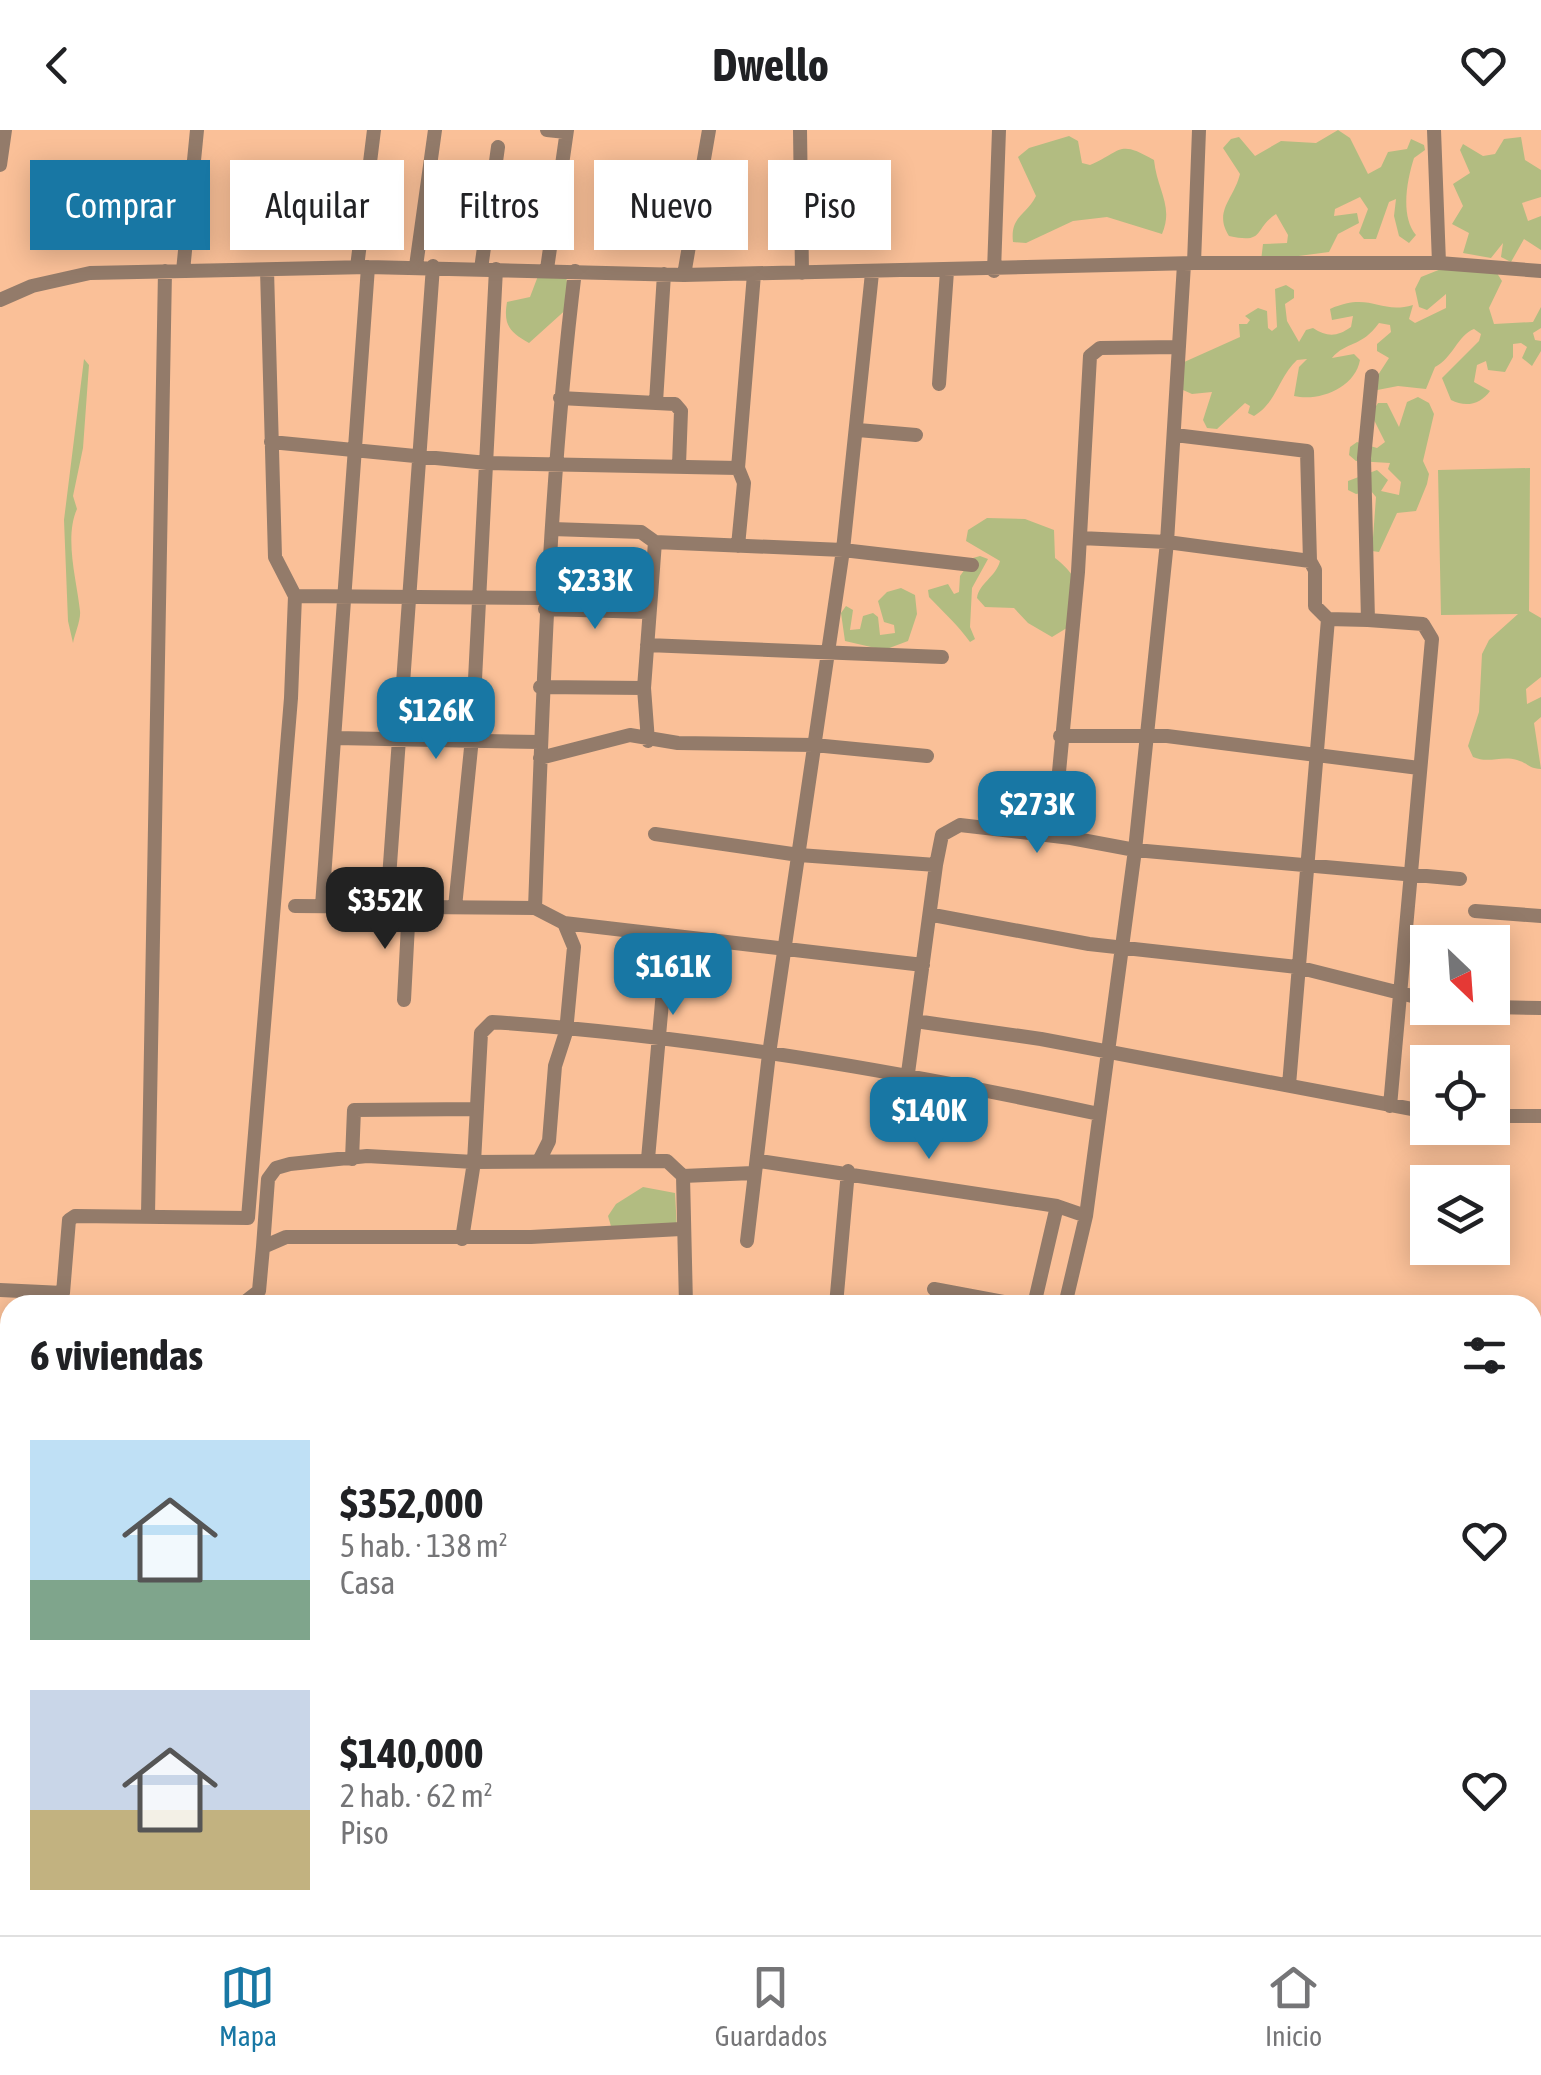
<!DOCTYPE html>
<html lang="es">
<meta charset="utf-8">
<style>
:root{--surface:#fff;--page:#f2f2f2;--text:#202124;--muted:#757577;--line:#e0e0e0;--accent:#1877a4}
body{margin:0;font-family:"Asap Condensed",sans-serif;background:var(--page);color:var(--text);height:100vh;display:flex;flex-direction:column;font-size:38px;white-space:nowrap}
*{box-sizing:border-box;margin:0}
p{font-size:32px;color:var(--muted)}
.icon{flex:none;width:55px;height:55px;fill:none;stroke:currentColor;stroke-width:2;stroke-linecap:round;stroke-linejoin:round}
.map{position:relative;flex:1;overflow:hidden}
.sheet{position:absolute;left:0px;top:1165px;width:1542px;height:640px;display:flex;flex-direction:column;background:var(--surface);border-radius:30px 30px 0 0;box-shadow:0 5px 25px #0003}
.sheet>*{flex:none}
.top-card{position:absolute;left:30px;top:30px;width:1000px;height:90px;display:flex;gap:20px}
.needle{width:65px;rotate:155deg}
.fabs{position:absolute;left:1410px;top:795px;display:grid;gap:20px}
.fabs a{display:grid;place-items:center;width:100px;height:100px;border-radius:0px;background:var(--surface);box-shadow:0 5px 25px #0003;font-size:50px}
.price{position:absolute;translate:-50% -85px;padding:0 22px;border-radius:20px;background:var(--accent);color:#fff;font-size:32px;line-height:65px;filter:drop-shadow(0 2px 5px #0008)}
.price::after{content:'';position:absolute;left:50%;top:60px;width:30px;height:22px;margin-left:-15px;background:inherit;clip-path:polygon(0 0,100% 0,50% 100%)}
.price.current{background:#222;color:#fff}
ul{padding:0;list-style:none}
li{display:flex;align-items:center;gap:30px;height:250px;padding:0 30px}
li span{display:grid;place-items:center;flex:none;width:280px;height:200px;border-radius:0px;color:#555}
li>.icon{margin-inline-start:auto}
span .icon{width:120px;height:120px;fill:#fffc;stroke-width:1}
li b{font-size:42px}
h2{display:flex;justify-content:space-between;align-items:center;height:120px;padding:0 30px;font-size:42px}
.tag{padding:0 35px;border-radius:0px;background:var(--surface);box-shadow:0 5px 25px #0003;font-size:35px;line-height:90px}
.tag.current{background:var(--accent);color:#fff}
header{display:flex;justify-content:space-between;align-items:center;height:130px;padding:0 30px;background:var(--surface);font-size:45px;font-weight:700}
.tabs{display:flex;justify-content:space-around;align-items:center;height:140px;border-top:2px solid var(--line);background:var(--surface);font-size:28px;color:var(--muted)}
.tabs a{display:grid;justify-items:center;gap:5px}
.tabs .current{color:var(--accent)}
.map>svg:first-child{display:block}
.green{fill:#b2bc81}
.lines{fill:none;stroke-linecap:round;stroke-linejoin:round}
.minor{stroke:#937b6a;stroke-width:14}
.major{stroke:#5f3717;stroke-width:18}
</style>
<header><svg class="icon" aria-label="back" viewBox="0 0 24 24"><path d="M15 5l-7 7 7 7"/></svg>Dwello<svg class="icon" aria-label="heart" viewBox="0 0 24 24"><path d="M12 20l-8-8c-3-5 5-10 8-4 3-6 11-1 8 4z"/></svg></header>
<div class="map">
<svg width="1541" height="1805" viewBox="0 0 1541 1805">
<rect width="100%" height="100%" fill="#fac098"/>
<path class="green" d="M 1338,0 L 1350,8 L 1368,44 L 1381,37 L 1388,22 L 1407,19 L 1411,9 L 1424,15 L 1425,20 L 1414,28 C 1407,50 1400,86 1416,105 L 1409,113 L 1399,106 L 1394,86 L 1396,69 L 1389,72 L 1376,109 L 1364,109 L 1359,103 L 1368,79 L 1360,67 L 1335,79 L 1334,86 L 1357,83 L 1359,93 L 1338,104 L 1329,122 L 1261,131 L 1263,114 L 1287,113 L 1288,105 L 1276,84 C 1253,99 1266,114 1229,106 C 1213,81 1234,69 1240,44 L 1223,18 L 1231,9 L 1239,7 L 1255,26 L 1281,11 L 1316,13 Z
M 1069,6 L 1078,11 L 1082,33 L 1090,35 C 1122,21 1118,9 1154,30 C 1157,60 1174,76 1162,104 L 1107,87 L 1073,91 L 1026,113 L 1013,112 C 1010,86 1026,86 1036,66 L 1018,27 L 1029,18 Z
M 1521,7 L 1525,30 L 1541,40 L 1541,67 L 1522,73 L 1528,91 L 1541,86 L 1541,120 L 1524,109 L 1511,132 L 1501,127 L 1503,113 L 1491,128 L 1463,123 L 1469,103 L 1452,94 L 1463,76 L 1453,54 L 1470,43 L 1460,20 L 1463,14 L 1483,26 L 1495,24 L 1504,9 Z
M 1446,137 L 1495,140 L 1502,151 L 1489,178 L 1494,194 L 1533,192 L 1541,177 L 1541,198 L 1533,203 L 1535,210 L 1541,211 L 1541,221 L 1532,236 L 1522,228 L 1527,217 L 1521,213 L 1513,214 L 1513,227 L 1505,242 L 1488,240 L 1486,231 L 1477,235 L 1474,252 L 1490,261 C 1481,274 1466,278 1451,270 L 1442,248 L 1479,211 L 1481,204 L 1474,199 C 1458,205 1452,229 1435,237 L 1426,259 L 1398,256 L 1367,262 L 1389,228 L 1377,221 L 1377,214 L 1391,202 L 1390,195 L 1379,193 C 1361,218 1346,211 1332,228 L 1354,224 L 1360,230 C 1355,258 1319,272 1294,266 L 1299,237 L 1307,229 L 1297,230 C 1278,248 1277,272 1254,286 L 1248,283 L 1250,276 L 1245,273 L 1217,299 L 1207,298 L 1203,290 L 1212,262 L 1192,264 L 1183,260 L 1182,233 L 1240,207 L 1239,194 L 1247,194 L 1250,190 L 1245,186 L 1258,178 L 1267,181 L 1268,198 L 1272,201 L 1277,197 L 1275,159 L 1286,155 L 1294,160 L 1294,168 L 1285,174 L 1287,191 L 1299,212 L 1306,200 L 1313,198 C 1327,207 1337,207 1351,197 L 1353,186 L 1332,190 L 1330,179 C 1371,161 1379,185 1413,175 L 1409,189 L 1415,193 L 1446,178 L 1446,164 L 1427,180 L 1419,177 L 1415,159 L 1421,147 Z
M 566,145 L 570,176 L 529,213 C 510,202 503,196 507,172 L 530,167 L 538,146 Z
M 84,229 L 89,235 L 83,318 L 73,366 L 77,379 C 64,408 77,451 80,481 C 81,490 75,503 73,513 L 68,491 L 64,390 Z
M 1418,267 L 1429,273 L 1434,284 L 1423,331 L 1429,344 L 1427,354 L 1416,381 L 1397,383 L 1379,422 L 1372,421 L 1376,367 L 1371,361 L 1356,364 L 1348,360 L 1348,351 L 1377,340 L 1388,350 L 1381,361 L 1399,365 L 1401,352 L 1388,339 L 1390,333 L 1356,331 L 1349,325 L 1350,317 L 1357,312 L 1377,318 L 1385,312 L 1371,284 L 1378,273 L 1387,273 L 1399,297 L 1407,272 Z
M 1530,338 L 1529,481 L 1541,488 L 1541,547 L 1526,559 L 1527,574 L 1541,567 L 1541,587 L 1534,593 L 1541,639 C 1529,639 1528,633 1517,630 C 1501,625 1489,634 1473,627 L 1468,616 L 1479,582 L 1482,524 L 1489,510 L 1518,484 L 1441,485 L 1438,340 Z
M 987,388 L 1025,389 L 1054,400 L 1055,428 C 1083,450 1077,459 1075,493 L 1052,507 L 1028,493 L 1014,478 L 985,477 L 977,468 C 979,453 996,447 1000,431 L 966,411 L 968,400 Z
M 980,426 L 988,429 L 972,458 L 970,497 L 975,509 L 970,512 C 958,495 945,484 929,467 L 928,460 L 948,454 L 954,464 L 959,462 L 960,446 L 973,428 Z
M 901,458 L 915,465 L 917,484 L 908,511 L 884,520 L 845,511 L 841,483 L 846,476 L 853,480 L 850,500 L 860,499 L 863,486 L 873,483 L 878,487 L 880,505 L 895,503 L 894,495 L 884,492 L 878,471 L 887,462 Z
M 643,1057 L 675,1063 L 677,1099 L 613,1103 L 608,1086 L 616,1074 Z"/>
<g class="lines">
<path class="minor" d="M 547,0 L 566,2
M 800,0 L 802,143
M 1434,0 L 1439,133
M 0,35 L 5,0
M 1194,133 L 1199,0
M 416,136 L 435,0
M 357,137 L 374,0
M 481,139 L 498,17
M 547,139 L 567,0
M 183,141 L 197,0
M 994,141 L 999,0
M 684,145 L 709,0
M 0,170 L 32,156 L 90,143 L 368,137 L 684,145 L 1194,133 L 1439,133 L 1541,141
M 1372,246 L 1364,328 L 1368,490 L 1423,494 L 1432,509 L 1390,976
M 939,254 L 947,141
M 560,268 L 675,274 L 681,281 L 679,335
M 656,272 L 664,144
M 858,300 L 916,305
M 1175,305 L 1307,321 L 1310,431
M 271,312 L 487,333 L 738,338
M 552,399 L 641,402 L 655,412 L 644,558 L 648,611
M 1080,408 L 1167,412 L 1310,431 L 1315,440 L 1315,476 L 1328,489
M 655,412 L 843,420 L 972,435
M 738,416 L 744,353 L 738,338 L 754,144
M 295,466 L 546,468
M 545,479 L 647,482
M 647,515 L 942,527
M 540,557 L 644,558
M 1060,606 L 1167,606 L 1419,638
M 336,608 L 539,612
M 540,628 L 630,605 L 678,613 L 814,615 L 927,626
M 655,704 L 799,725 L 936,735 L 908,943
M 1053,705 L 1078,442 L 1090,226 L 1100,218 L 1179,217
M 936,735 L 942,705 L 960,695 L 1071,708 L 1135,720 L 1460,749
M 295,776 L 535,778 L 564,793 L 923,835
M 322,776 L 368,137
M 387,776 L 433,136
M 455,777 L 472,608 L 496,139
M 535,778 C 543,565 549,353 575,141
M 1475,781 L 1541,786
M 933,785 L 1089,814 L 1297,837 L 1428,870
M 404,870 L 409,776
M 1492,877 L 1541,878
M 915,891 L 1041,909 L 1428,982
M 1289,955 L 1328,489 L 1368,490
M 1492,986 L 1541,986
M 352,1029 L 354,980 L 477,979
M 540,1029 L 549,1011 L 555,936 L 566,902 L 574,817 L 564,793
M 648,1029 L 668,805
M 760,1031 L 1057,1076 L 1086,1086
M 683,1046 L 753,1043
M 148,1085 L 165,141
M 462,1109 L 474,1032 L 481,903 L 492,892 C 696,906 898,941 1099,984
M 747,1111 L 769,924 L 843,420 L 872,143
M 263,1117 L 268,1049 L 276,1038 L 290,1034 L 367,1026 L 474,1032 L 667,1031 L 683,1046 L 686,1175
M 934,1159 L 1020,1175
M 0,1160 L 63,1163 L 69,1090 L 75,1086 L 248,1088 L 291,568 L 295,466 L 275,427 L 267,140
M 241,1175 L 259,1161 L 263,1117 L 286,1107 L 531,1107 L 681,1099
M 836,1175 L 848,1041
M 1034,1175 L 1057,1076
M 1065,1175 L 1086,1086 L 1135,720 L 1167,412 L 1184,134
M 0,1671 L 10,1674
M 113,1805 L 113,1795
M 485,1805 L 486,1795
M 879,1805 L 882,1795
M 1031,1805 L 1032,1795
M 1161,1805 L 1179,1795"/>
<path class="major" d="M 1532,1647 L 1541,1619
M 1486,1805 L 1489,1795"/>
</g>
</svg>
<div class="fabs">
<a><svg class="needle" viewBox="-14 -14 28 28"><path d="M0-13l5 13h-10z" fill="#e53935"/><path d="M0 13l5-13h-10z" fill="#757577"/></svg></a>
<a><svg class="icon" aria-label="locate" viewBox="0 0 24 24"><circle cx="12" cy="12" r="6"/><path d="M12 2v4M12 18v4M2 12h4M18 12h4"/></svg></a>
<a><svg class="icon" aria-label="layers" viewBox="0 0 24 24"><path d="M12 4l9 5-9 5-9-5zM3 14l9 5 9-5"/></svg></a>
</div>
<b class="price" style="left:595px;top:502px">$233K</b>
<b class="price" style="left:436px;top:632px">$126K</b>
<b class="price" style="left:1037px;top:726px">$273K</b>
<b class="price current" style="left:385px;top:822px">$352K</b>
<b class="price" style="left:673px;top:888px">$161K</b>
<b class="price" style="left:929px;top:1032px">$140K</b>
<div class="top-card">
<a class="tag current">Comprar</a>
<a class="tag">Alquilar</a>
<a class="tag">Filtros</a>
<a class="tag">Nuevo</a>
<a class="tag">Piso</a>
</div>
<section class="sheet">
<h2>6 viviendas<svg class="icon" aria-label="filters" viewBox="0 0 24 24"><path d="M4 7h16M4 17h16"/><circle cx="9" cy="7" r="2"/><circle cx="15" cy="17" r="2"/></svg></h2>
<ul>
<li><span style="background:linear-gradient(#bfe0f5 70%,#7fa58c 0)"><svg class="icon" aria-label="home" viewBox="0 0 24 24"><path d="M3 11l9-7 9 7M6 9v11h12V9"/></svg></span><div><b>$352,000</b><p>5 hab. · 138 m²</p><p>Casa</p></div><svg class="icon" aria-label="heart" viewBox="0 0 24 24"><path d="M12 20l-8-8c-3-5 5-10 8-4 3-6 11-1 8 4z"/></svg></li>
<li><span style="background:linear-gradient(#c9d6e8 60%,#c2b280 0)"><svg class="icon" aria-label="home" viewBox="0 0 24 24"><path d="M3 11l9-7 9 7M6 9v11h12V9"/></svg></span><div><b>$140,000</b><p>2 hab. · 62 m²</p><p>Piso</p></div><svg class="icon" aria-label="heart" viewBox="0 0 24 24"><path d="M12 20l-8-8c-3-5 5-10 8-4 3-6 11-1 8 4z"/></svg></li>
</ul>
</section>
</div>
<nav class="tabs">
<a class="current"><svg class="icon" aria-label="map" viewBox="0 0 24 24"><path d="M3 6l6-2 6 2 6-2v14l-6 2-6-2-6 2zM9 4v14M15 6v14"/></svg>Mapa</a>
<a><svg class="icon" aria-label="saved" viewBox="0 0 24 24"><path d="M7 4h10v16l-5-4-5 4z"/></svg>Guardados</a>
<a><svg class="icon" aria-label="home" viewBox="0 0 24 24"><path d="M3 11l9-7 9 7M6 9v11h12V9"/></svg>Inicio</a>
</nav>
